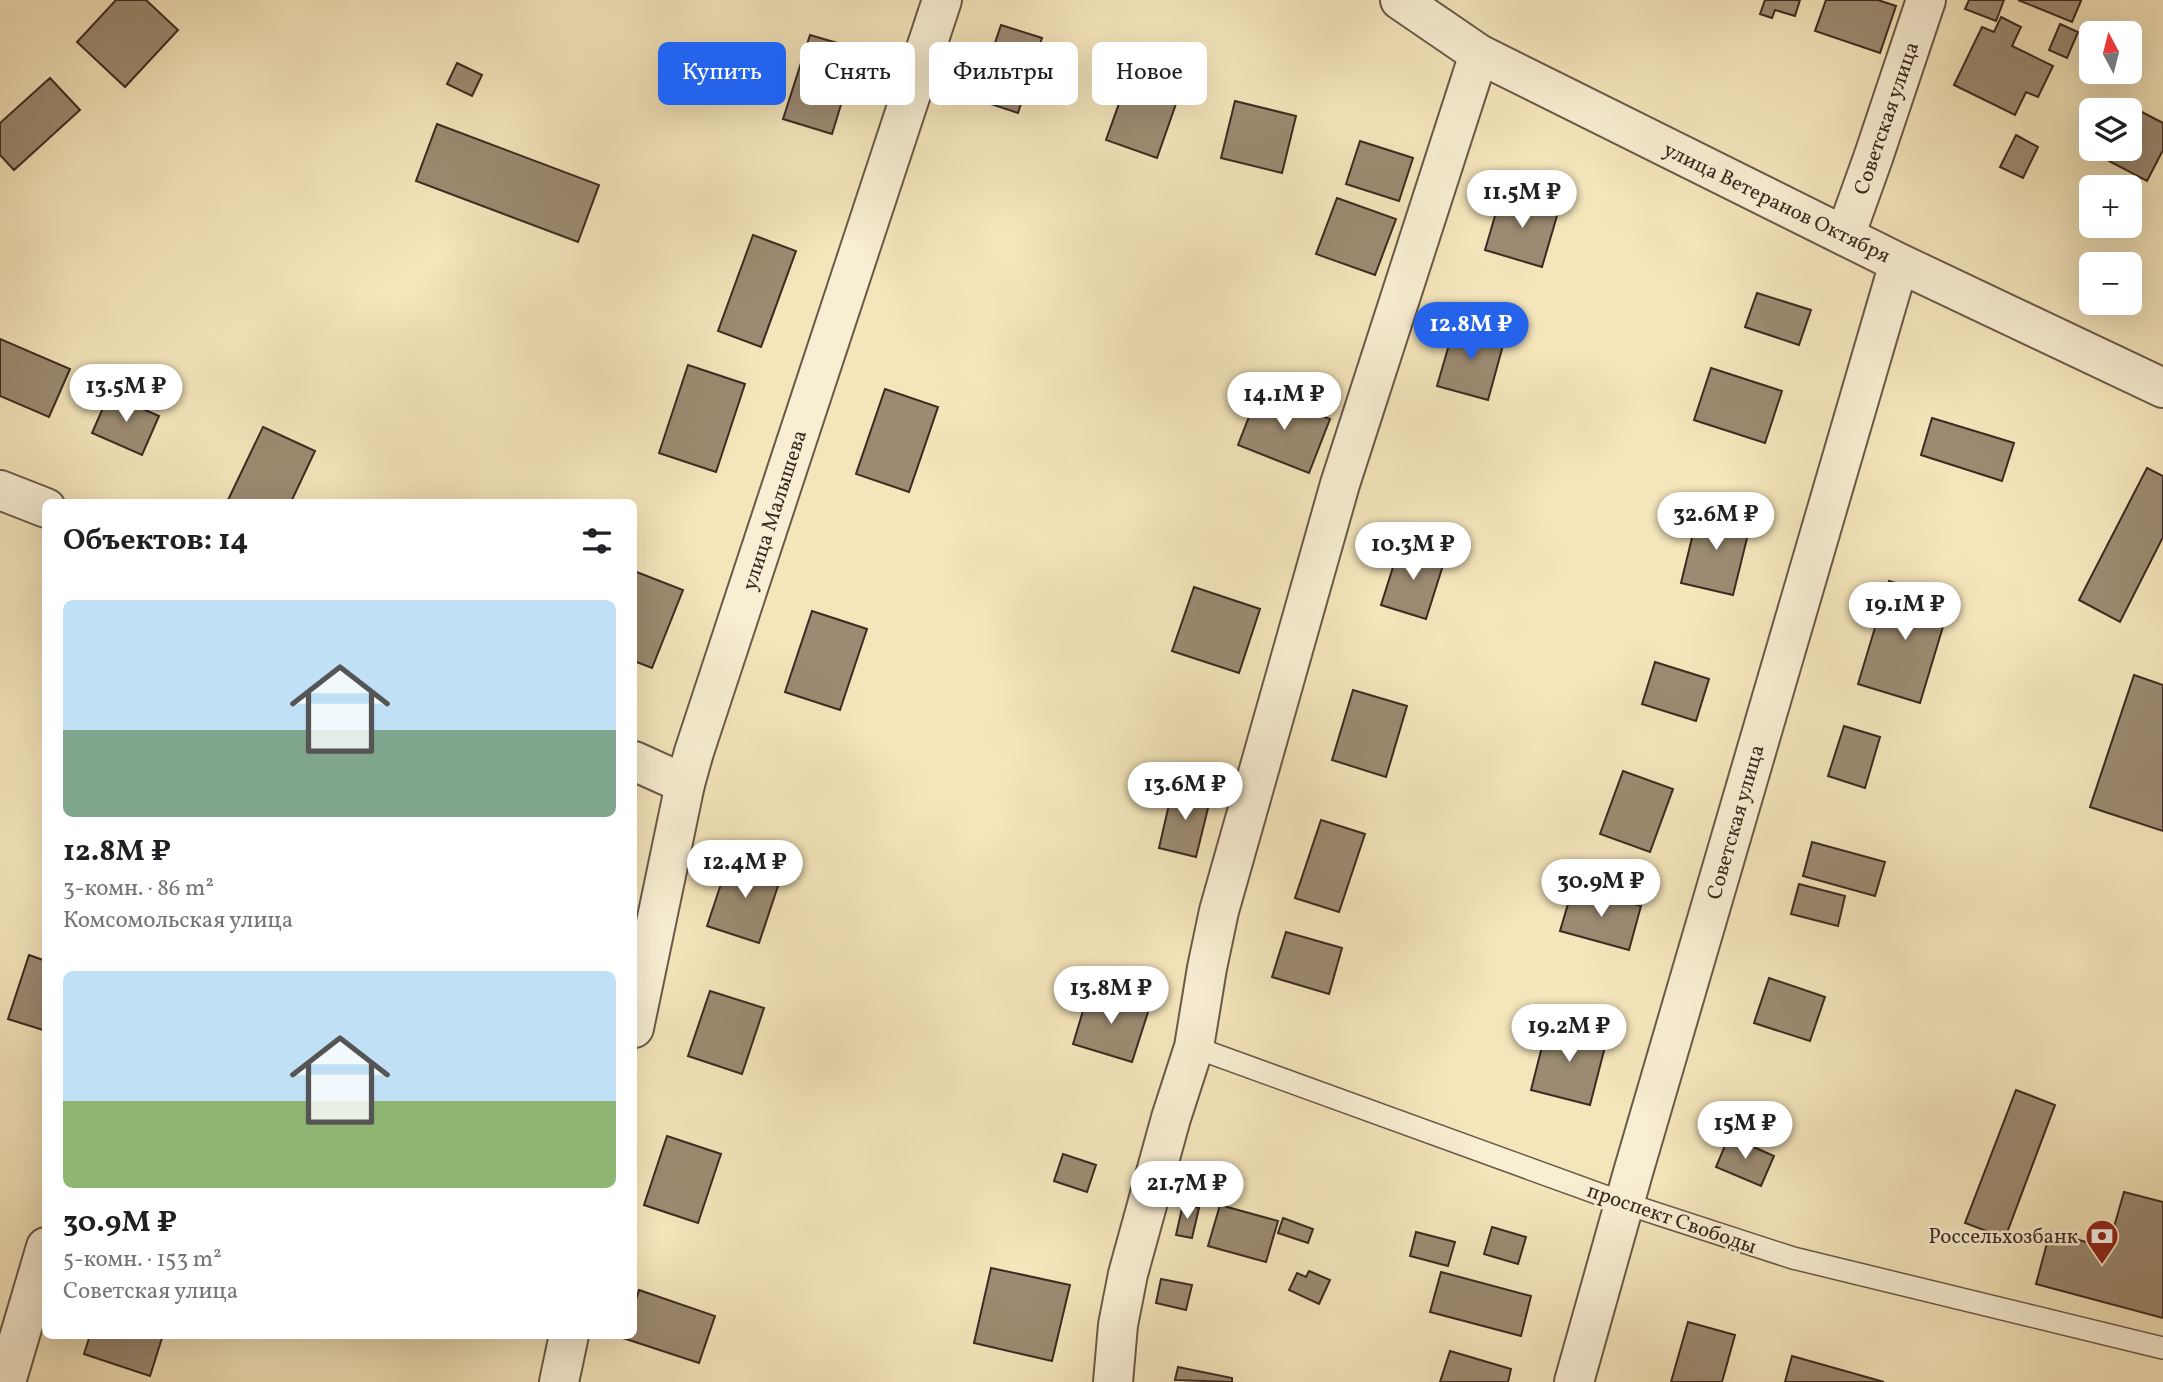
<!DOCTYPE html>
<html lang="ru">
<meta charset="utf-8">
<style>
:root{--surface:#fff;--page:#f6f6f6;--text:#202124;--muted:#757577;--accent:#2563eb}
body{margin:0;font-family:Vollkorn,serif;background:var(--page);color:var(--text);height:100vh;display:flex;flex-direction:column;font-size:26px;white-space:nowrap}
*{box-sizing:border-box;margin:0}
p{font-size:23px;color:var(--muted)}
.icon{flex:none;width:38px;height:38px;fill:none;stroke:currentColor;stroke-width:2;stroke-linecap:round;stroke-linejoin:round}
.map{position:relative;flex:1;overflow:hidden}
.panel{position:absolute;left:42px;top:499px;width:595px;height:840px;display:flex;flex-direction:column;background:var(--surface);border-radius:10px;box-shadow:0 7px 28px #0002}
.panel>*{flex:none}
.guide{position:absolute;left:658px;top:42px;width:665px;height:63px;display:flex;gap:14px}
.needle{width:46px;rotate:353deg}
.fabs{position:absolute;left:2079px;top:21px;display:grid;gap:14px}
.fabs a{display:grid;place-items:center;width:63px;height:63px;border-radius:10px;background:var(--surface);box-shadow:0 7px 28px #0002;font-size:35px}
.price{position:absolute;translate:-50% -60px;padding:0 16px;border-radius:24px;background:#fff;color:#222;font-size:23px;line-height:46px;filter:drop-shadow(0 2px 4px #0008)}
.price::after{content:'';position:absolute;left:50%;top:42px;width:21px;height:16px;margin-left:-10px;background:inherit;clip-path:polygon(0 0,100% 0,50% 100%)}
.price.selected{background:var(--accent);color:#fff}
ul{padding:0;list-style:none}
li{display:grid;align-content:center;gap:14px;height:371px;padding:0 21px}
li span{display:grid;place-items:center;height:217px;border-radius:10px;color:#555}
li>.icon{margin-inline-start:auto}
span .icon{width:126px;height:126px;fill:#fffc;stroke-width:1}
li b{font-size:30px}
h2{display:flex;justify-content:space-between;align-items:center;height:84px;padding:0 21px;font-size:30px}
.pill{padding:0 24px;border-radius:10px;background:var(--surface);box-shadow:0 7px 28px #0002;font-size:24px;line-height:63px}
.pill.selected{background:var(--accent);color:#fff}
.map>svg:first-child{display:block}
.building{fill:#9c8b72;stroke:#3c2a22;stroke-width:2}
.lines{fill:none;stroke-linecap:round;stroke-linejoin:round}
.service-casing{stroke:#6a5948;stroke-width:24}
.minor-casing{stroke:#6a5948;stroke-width:42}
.tertiary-casing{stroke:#6a5948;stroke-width:42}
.service{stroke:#f8eed3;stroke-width:21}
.minor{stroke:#f8eed3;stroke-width:38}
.tertiary{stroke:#f8eed3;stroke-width:38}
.labels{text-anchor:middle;stroke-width:5;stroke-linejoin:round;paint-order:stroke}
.street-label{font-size:21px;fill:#3c2a22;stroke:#f8eed3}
.poi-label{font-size:21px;fill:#3c2a22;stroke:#f8eed3;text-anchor:end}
</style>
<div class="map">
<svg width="2163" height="1382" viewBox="0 0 2163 1382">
<rect width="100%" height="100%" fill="#f4e5bb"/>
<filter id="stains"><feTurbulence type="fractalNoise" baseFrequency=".00286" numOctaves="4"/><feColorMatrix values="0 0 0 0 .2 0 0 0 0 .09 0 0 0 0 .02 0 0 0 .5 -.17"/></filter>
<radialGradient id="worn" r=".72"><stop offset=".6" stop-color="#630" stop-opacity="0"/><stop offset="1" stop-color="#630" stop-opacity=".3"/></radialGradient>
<path class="building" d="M 116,0 L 146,0 L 178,30 L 125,87 L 77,42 Z
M 1765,0 L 1800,0 L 1795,16 L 1775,10 L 1772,18 L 1760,14 Z
M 1826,0 L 1878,0 L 1896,6 L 1880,53 L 1815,31 Z
M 1969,0 L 2004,0 L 1996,21 L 1965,9 Z
M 2018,0 L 2079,0 L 2081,1 L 2072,22 Z
M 2001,17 L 2021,27 L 2012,46 L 2053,66 L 2038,97 L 2026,92 L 2015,115 L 1954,85 L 1982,27 L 1994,32 Z
M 2060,24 L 2078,32 L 2067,58 L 2049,50 Z
M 1001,25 L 1042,38 L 1018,113 L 976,99 Z
M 810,35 L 858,49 L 832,134 L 783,119 Z
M 457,63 L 482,75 L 472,96 L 447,84 Z
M 1132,67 L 1183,84 L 1157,158 L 1106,140 Z
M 50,78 L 80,110 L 14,170 L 0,155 L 0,123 Z
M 1235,101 L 1296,116 L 1282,173 L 1221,158 Z
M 2136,109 L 2163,123 L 2163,150 L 2147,181 L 2109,161 L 2115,149 L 2130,149 L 2130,121 Z
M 437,124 L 599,185 L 578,242 L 416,181 Z
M 2016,135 L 2038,147 L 2023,178 L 2000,167 Z
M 1360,141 L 1413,158 L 1399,201 L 1346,184 Z
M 1502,192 L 1559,209 L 1542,267 L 1485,250 Z
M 1337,198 L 1396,219 L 1375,275 L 1316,254 Z
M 753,235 L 796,251 L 761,347 L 718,331 Z
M 1757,293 L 1811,310 L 1799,345 L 1745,327 Z
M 1455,324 L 1505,338 L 1488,400 L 1437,386 Z
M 0,339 L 70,369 L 49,417 L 0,396 Z
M 688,365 L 745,384 L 716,472 L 659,453 Z
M 1711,368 L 1782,391 L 1765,443 L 1694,420 Z
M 885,389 L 938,407 L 909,492 L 856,474 Z
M 1259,391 L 1330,419 L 1309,473 L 1238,445 Z
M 109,394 L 159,416 L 142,455 L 92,433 Z
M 1932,418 L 2014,443 L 2002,481 L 1921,455 Z
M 263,427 L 315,451 L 291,502 L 233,502 L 228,500 Z
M 2147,468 L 2163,476 L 2163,537 L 2120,622 L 2079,600 Z
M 1699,509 L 1751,522 L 1733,595 L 1681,583 Z
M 1400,545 L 1445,559 L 1426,619 L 1381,605 Z
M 634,571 L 683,590 L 652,668 L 634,661 Z
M 1889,581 L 1951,600 L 1920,703 L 1858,684 Z
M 1194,587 L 1260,609 L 1239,673 L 1172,651 Z
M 812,611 L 867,629 L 840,710 L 785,692 Z
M 1655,662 L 1709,679 L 1696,721 L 1642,704 Z
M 2134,675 L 2163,685 L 2163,831 L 2090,807 Z
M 1353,690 L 1407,706 L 1386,777 L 1332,760 Z
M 1844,726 L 1880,737 L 1865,788 L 1828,776 Z
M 1623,771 L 1673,789 L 1650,852 L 1600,834 Z
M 1173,787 L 1211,796 L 1196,857 L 1159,848 Z
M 1321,820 L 1365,834 L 1339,912 L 1295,898 Z
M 1812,842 L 1885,862 L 1875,896 L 1803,876 Z
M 730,857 L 782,874 L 759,943 L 707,926 Z
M 1799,884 L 1845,896 L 1838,926 L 1791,914 Z
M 1573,887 L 1641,906 L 1629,950 L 1560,931 Z
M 1286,932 L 1342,948 L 1329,994 L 1272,977 Z
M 29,955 L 46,961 L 46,1031 L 8,1019 Z
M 1769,978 L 1825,997 L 1810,1041 L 1754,1023 Z
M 710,991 L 764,1008 L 742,1074 L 688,1056 Z
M 1089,991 L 1149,1009 L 1132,1062 L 1073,1044 Z
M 1548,1023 L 1607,1039 L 1590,1105 L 1531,1090 Z
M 2016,1090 L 2055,1105 L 2005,1238 L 1965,1223 Z
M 667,1136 L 721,1154 L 698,1223 L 644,1205 Z
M 1729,1136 L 1774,1156 L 1761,1186 L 1716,1167 Z
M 1063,1154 L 1096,1165 L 1087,1192 L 1054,1181 Z
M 2124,1192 L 2163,1202 L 2163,1318 L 2036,1284 L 2050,1232 L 2108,1248 Z
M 1183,1204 L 1199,1208 L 1192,1238 L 1176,1235 Z
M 1220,1205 L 1278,1221 L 1266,1262 L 1208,1246 Z
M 1283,1218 L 1313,1229 L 1308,1243 L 1278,1233 Z
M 1492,1227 L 1526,1237 L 1518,1264 L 1484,1254 Z
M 1416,1232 L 1455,1242 L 1448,1266 L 1410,1256 Z
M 991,1268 L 1070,1285 L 1052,1361 L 974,1343 Z
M 1309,1271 L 1330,1280 L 1319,1304 L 1289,1290 L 1297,1273 L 1306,1277 Z
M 1441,1272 L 1531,1296 L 1521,1336 L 1430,1312 Z
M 1161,1279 L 1192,1285 L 1186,1310 L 1156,1303 Z
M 639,1290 L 715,1316 L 699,1363 L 623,1338 L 624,1335 L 634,1335 L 634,1306 Z
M 1688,1322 L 1735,1335 L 1722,1382 L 1671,1382 Z
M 90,1335 L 153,1335 L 162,1338 L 150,1376 L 84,1354 Z
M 1450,1351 L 1511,1369 L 1508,1382 L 1440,1382 Z
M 1792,1356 L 1884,1382 L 1785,1382 Z
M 1178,1367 L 1232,1378 L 1232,1382 L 1175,1380 Z"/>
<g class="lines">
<defs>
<path id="service" d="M 1194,1047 L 1624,1203 L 1793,1258 L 2163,1348"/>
<path id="minor" d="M 1845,236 L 1873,158 L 1926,0
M 634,1028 L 685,784 L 694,752 L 942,0
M 6,1382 L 46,1247
M 559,1382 L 569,1335
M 1113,1382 L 1118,1325 L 1128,1274 L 1171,1118 L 1194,1047 L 1207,968 L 1219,911 L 1340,484 L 1479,54"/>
<path id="tertiary" d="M 1400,0 L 1479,54 L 1899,263 L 2163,388
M 0,490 L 46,508
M 634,761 L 685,784
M 1574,1382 L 1632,1176 L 1899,263"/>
</defs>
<use href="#service" class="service-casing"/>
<use href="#minor" class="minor-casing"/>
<use href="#tertiary" class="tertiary-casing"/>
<use href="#service" class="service"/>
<use href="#minor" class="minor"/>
<use href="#tertiary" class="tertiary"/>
</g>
<defs>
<symbol id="bank-pin" viewBox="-11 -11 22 30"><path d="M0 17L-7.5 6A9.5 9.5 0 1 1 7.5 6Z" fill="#8f2418" stroke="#f8eed3"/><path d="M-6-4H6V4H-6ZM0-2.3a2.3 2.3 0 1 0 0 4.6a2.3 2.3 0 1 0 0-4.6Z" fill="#fff"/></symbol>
</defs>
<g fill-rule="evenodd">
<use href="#bank-pin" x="2083" y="1217" width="38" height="52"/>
</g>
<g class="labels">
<g class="street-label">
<text transform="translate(1886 118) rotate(-71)" y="7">Советская улица</text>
<text transform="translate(1777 202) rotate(26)" y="7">улица Ветеранов Октября</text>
<text transform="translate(774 510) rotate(-72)" y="7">улица Малышева</text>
<text transform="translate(1735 822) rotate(-74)" y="7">Советская улица</text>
<text transform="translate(1672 1218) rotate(19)" y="7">проспект Свободы</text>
</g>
<g class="poi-label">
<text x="2078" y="1243">Россельхозбанк</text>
</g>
</g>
<rect width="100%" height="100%" filter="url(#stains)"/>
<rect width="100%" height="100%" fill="url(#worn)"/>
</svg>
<div class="fabs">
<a><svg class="needle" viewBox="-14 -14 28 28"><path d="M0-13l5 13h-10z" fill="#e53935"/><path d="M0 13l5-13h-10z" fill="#757577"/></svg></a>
<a><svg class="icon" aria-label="layers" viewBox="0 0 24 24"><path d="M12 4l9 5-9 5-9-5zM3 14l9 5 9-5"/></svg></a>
<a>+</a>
<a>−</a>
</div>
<b class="price" style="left:1522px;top:230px">11.5M ₽</b>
<b class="price selected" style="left:1471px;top:362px">12.8M ₽</b>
<b class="price" style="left:126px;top:424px">13.5M ₽</b>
<b class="price" style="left:1284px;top:432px">14.1M ₽</b>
<b class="price" style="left:1716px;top:552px">32.6M ₽</b>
<b class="price" style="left:1413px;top:582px">10.3M ₽</b>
<b class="price" style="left:1905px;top:642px">19.1M ₽</b>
<b class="price" style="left:1185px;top:822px">13.6M ₽</b>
<b class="price" style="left:745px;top:900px">12.4M ₽</b>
<b class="price" style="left:1601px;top:919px">30.9M ₽</b>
<b class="price" style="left:1111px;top:1026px">13.8M ₽</b>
<b class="price" style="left:1569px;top:1064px">19.2M ₽</b>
<b class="price" style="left:1745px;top:1161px">15M ₽</b>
<b class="price" style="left:1187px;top:1221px">21.7M ₽</b>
<div class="guide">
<a class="pill selected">Купить</a>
<a class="pill">Снять</a>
<a class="pill">Фильтры</a>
<a class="pill">Новое</a>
</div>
<section class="panel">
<h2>Объектов: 14<svg class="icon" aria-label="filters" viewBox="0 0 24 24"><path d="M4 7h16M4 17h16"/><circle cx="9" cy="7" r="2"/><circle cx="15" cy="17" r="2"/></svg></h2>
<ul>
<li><span style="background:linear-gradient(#bfe0f5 60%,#7fa58c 0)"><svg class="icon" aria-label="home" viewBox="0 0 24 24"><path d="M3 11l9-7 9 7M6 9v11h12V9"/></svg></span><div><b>12.8M ₽</b><p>3-комн. · 86 m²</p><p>Комсомольская улица</p></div></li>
<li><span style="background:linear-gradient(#bfe0f5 60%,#8fb573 0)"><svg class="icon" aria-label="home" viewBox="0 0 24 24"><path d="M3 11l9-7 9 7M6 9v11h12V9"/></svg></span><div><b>30.9M ₽</b><p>5-комн. · 153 m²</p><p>Советская улица</p></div></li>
</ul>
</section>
</div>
